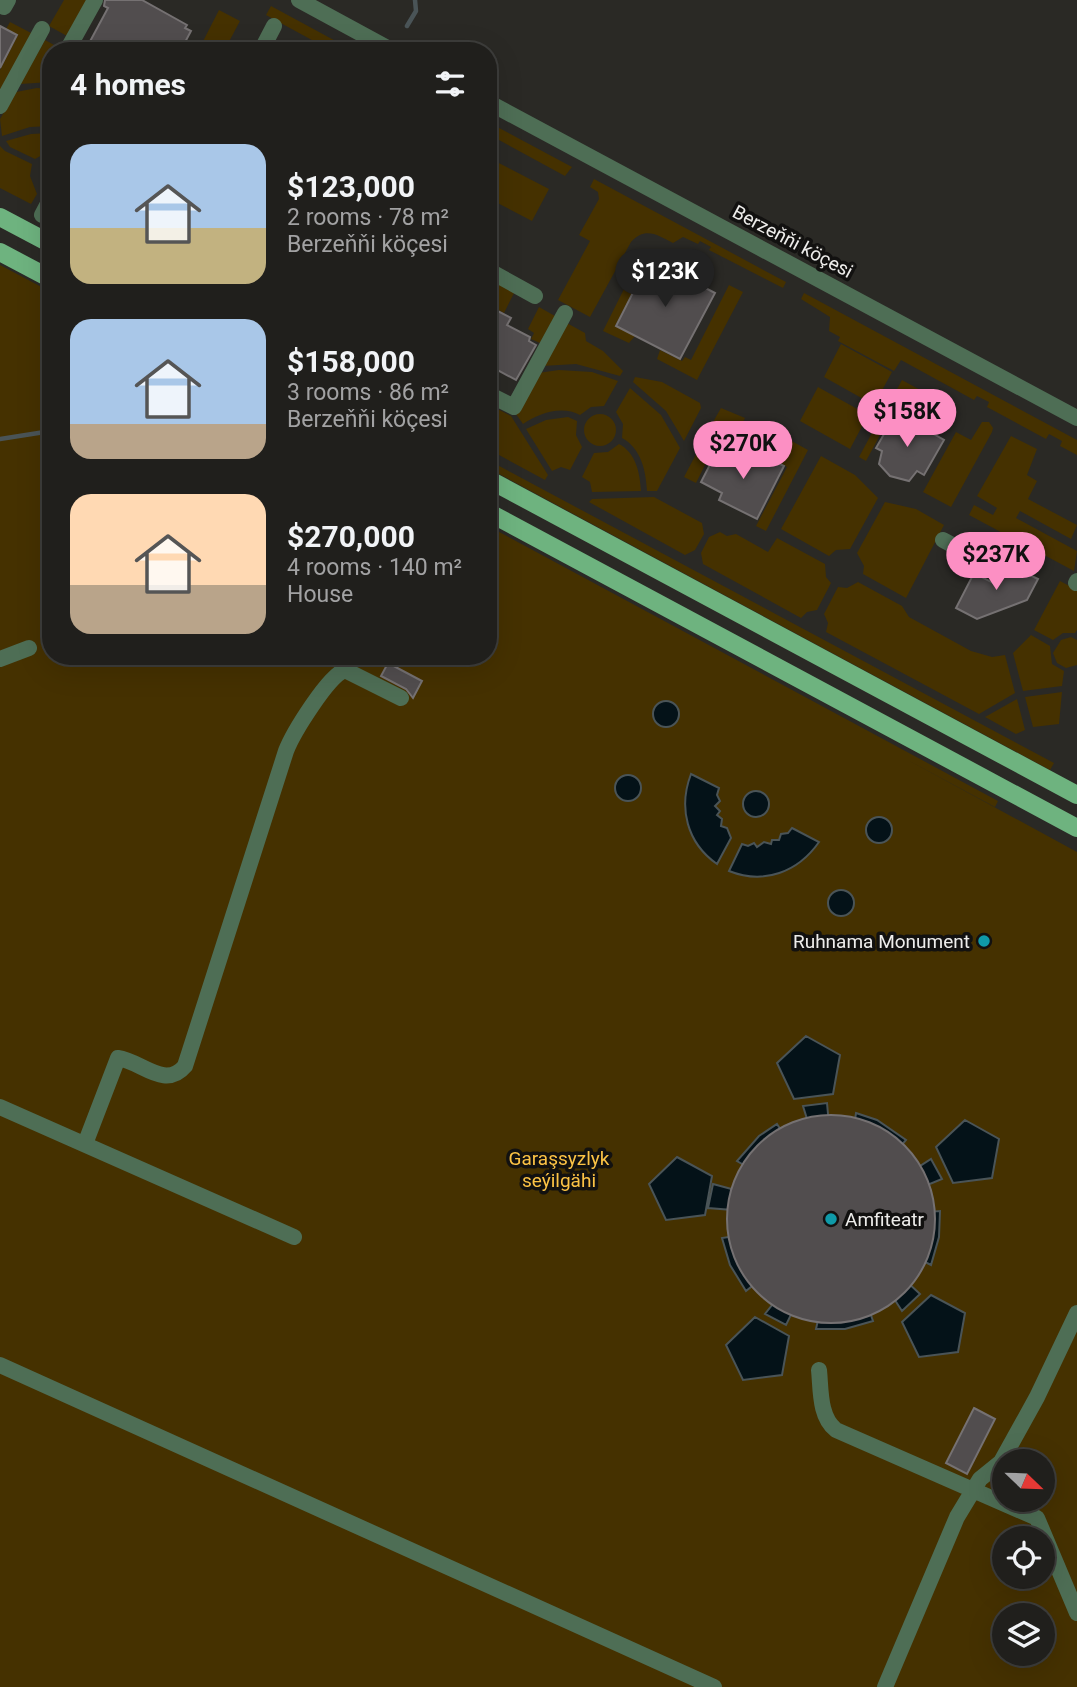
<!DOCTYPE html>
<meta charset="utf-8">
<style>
:root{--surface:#201f1c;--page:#282725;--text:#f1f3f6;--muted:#a2a2a3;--line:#3d3d3b;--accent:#fc8fc3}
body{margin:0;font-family:Roboto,sans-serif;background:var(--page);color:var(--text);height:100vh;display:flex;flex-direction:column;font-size:26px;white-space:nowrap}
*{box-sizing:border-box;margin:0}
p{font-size:23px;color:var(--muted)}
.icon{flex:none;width:38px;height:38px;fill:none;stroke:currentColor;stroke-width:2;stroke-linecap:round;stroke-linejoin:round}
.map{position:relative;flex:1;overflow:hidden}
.panel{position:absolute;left:42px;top:42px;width:455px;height:623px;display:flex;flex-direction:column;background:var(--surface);border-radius:28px;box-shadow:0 7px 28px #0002,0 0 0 2px var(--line)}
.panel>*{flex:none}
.needle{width:46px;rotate:113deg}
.buttons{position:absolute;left:992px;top:1449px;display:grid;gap:14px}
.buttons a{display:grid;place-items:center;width:63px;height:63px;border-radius:50%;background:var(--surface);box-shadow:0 7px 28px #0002,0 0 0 2px var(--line);font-size:35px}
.price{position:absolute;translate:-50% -60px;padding:0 16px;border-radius:24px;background:var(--accent);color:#111;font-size:23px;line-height:46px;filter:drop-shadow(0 2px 4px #0008)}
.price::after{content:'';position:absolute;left:50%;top:42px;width:21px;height:16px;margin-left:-10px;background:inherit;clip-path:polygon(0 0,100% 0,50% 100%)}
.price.selected{background:#222;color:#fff}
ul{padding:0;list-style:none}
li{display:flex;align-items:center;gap:21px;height:175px;padding:0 28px}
li span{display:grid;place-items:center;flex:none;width:196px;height:140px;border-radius:21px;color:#555}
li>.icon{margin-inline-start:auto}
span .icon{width:84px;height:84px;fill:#fffc;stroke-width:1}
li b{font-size:30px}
h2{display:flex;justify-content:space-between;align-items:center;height:84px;padding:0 28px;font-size:30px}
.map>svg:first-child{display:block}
.green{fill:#453100;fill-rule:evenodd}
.water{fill:#041218;stroke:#4a5457;stroke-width:2}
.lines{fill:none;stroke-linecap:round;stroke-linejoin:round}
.stream{stroke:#4a5457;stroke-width:4.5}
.building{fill:#514d4e;stroke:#757172;stroke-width:2}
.minor{stroke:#4e6e55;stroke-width:16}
.major{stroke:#6eb37f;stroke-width:18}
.culture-dot{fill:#0f9aa8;stroke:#121110;stroke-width:2.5}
.labels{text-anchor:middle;stroke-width:7;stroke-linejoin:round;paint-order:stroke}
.street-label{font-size:19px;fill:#eeedeb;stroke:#121110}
.poi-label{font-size:19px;fill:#eeedeb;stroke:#121110;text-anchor:end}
.park-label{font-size:19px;fill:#fcc345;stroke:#121110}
</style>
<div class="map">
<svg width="1077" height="1687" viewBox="0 0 1077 1687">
<rect width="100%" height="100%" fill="#2a2925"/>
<path class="green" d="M 64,0 L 87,0 L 67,36 L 49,26 Z
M 271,6 L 354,51 L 332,51 L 266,15 Z
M 219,10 L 240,21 L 224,51 L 198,51 Z
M 10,22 L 33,34 L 0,97 L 0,70 L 18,35 L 6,29 Z
M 45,40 L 65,51 L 51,51 L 51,82 L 20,84 Z
M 37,88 L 51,89 L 51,126 L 30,127 L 2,136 L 0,119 L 16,92 Z
M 488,122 L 572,167 L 565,176 L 488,134 Z
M 51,133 L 51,150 L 35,159 L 10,147 L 6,141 L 31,134 Z
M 0,146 L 5,151 L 32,164 L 30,176 L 37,194 L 31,204 L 0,188 Z
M 495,161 L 549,189 L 532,221 L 488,198 L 488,174 Z
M 594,179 L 786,282 L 783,288 L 709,250 L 711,247 L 700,241 L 698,244 L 683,237 L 673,243 C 658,235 645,226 631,242 L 590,317 L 558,300 L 590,241 L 579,235 L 599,199 L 598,192 L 590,187 Z
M 0,265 L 51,292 L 51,656 L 488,656 L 488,526 L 998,801 L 995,807 L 904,758 L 1077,852 L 1077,1687 L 0,1687 ZM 1004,1461 L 1043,1461 L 1043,1500 L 1004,1500 ZM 1004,1538 L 1043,1538 L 1043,1577 L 1004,1577 ZM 1004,1615 L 1043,1615 L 1043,1654 L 1004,1654 Z
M 488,276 L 515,291 L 504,313 L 488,304 Z
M 729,285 L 743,292 L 697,380 L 657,359 L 660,350 L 682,361 L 685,357 L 691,360 Z
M 625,287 L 633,291 L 615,326 L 635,336 L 629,343 L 603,331 Z
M 804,293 L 1077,440 L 1077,455 L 1060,446 L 1062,441 L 1049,434 L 1046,439 L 987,407 L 989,402 L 977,396 L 974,400 L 901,360 L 894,371 L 838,341 L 840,337 L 829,331 L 830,317 L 801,299 Z
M 539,307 L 555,316 L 540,343 L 531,339 L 534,333 L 528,329 Z
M 565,322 L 585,333 L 586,341 L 603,351 L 623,371 L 620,376 L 576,364 L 542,366 Z
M 841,344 L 892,372 L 874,405 L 824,377 Z
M 559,370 L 592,372 L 618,381 L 604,406 L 591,407 L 580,415 C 562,405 539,413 523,424 L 516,414 L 538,373 Z
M 635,377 L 662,382 L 700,403 L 701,408 L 684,441 L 666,411 L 633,382 Z
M 902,380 L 922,391 L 910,413 L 890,402 Z
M 818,387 L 868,415 L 850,449 L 800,421 Z
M 630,388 L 661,415 L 680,448 L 657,491 L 647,491 C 646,471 641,448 622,438 L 623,424 L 616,412 Z
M 488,404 L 511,416 L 548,475 L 545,480 L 488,449 Z
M 887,405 L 894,409 L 866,461 L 859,457 Z
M 721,408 L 745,418 L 736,436 L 723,430 L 717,442 L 705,436 Z
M584 430a16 16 0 1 1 32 0a16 16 0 1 1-32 0Z
M 568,417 L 577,421 L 576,435 L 582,447 L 570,470 L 561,467 L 552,471 L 526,429 L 546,420 Z
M 982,422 L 989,422 L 993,428 L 992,432 L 951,507 L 923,492 L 956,432 L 971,440 Z
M 1011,436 L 1037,449 L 1027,475 L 1037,481 L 1028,499 L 1077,525 L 1071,539 L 1020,511 L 1016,518 L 1077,551 L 1074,571 L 969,515 L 974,505 L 993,515 L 997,508 L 977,496 Z
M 788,439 L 808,450 L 766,531 L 756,526 L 787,467 L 776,461 Z
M 703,441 L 714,447 L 696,483 L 684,477 Z
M 619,444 C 636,453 640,473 641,491 L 592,492 L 590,482 L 582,477 L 594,453 L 608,452 Z
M 821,456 L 855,475 L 878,498 L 850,549 L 836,550 L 829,556 L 781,529 Z
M 488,460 L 1054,763 L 1050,770 L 488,468 Z
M 654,497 L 702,523 L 704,534 L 695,550 L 685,555 L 589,502 L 592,499 Z
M 885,502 L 916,509 L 944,525 L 906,598 L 863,574 L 864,566 L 857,553 Z
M 720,532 L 727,536 L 736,534 L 768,552 L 777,538 L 825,564 L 826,577 L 831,583 L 817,610 L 807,612 L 801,618 L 703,564 L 701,553 L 709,537 Z
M 1060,581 L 1077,590 L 1077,630 L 1075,633 L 1063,633 L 1053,640 L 1034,630 Z
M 858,582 L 902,606 L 909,617 L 971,651 L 992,657 L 1005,655 L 1015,693 L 979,714 L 826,632 L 828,623 L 824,614 L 838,587 L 847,588 Z
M 1031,635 L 1050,646 L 1052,664 L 1064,671 L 1062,686 L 1023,691 L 1013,653 Z
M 1071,637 L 1077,640 L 1077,665 L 1066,668 L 1057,663 L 1053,653 L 1061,640 Z
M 1062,692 L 1059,724 L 1033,727 L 1025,697 Z
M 1017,699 L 1025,730 L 1016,734 L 985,717 Z"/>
<path class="water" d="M653 714a13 13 0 1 1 26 0a13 13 0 1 1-26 0Z
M 691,774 L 719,788 L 717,795 L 720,801 L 715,806 L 720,811 L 717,815 L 722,819 L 721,826 L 727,828 L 731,838 L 717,864 C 687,843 678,808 691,774 Z
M615 788a13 13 0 1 1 26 0a13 13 0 1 1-26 0Z
M743 804a13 13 0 1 1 26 0a13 13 0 1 1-26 0Z
M866 830a13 13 0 1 1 26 0a13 13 0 1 1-26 0Z
M 792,828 L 819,842 C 798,872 764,885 729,871 L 742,844 L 748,846 L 754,843 L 757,847 L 764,842 L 771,844 L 772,840 L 779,840 L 781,834 L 788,833 Z
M828 903a13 13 0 1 1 26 0a13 13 0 1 1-26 0Z
M 806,1036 L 840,1055 L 833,1094 L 794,1099 L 777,1063 Z
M 827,1103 L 831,1147 L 816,1148 L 803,1106 Z
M 856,1113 L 877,1120 L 906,1140 L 880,1171 L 871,1164 L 850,1154 Z
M 965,1120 L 999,1139 L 992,1178 L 953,1183 L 936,1147 Z
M 777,1124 L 801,1161 L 787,1171 L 776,1184 L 737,1161 L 759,1136 Z
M 677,1157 L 712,1176 L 705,1215 L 666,1220 L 649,1184 Z
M 931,1159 L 942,1179 L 903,1195 L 897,1181 Z
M 713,1184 L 761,1197 L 758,1212 L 708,1208 Z
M 940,1211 L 939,1237 L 931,1265 L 895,1247 L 901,1214 Z
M 768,1231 L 774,1249 L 783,1261 L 746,1291 L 730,1265 L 722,1238 Z
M 891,1267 L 920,1294 L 902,1311 L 880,1277 Z
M 792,1280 L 805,1286 L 786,1325 L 765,1314 Z
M 859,1280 L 873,1321 L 845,1329 L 816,1329 L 826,1284 L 844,1284 Z
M 931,1295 L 965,1313 L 958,1352 L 919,1357 L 902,1322 Z
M 755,1317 L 789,1336 L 782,1375 L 743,1380 L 726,1345 Z"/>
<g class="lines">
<path class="stream" d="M 407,26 L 416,11 L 415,0
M 0,439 L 51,431"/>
</g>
<path class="building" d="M 105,0 L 142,0 L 187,25 L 185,28 L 191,31 L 182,48 L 174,44 L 171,51 L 93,51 L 87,47 L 108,8 L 104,6 Z
M 0,26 L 17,35 L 0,68 Z
M 650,259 L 715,293 L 680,359 L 616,326 Z
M 488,306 L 511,318 L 507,325 L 530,337 L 529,341 L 536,345 L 516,380 L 488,365 Z
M 896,413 L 944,440 L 924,475 L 917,471 L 909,481 L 890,476 L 879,464 L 882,451 L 876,448 Z
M 719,447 L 740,458 L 742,454 L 761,463 L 764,456 L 784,466 L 757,519 L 719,500 L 722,493 L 701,482 Z
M 1005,563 L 1038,579 L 1027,600 L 977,619 L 956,608 L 974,573 L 995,584 Z
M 388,663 L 422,681 L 413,698 L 406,689 L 381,676 Z
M727 1219a104 104 0 1 1 208 0a104 104 0 1 1-208 0Z
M 974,1408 L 995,1419 L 967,1474 L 946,1463 Z"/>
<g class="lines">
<path class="minor" d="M 299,0 L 393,51
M 4,7 L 8,0
M 70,45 L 95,0
M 261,51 L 274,26
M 488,102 L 1077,418
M 0,106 L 42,29
M 42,215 L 51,198
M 488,270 L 535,296
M 488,394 L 514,407 L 565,313
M 943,540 L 975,557
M 1076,583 L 1077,581
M 0,659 L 29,648
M 0,1107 L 294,1237
M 85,1144 L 118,1058 C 141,1061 165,1090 185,1066 L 286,751 C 293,733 328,676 345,670 L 401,698
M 0,1365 L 714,1687
M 819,1370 C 821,1389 819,1417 836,1430 L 1037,1518 L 1077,1613
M 885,1687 L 957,1517 L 980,1479 L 1001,1462 L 1037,1397 L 1077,1313"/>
<path class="major" d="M 0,217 L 51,244
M 0,252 L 51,279
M 488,479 L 1077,795
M 488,512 L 1077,828"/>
</g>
<g class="culture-dot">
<circle cx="984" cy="941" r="7"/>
<circle cx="831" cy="1219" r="7"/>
</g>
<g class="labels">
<g class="street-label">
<text transform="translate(793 241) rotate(28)" y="7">Berzeňňi köçesi</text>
</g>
<g class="poi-label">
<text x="970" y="948">Ruhnama Monument</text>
<text x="845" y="1226" text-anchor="start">Amfiteatr</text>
</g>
<g class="park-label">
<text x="559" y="1165">Garaşsyzlyk<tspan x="559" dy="22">seýilgähi</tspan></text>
</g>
</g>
</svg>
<div class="buttons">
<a><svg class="needle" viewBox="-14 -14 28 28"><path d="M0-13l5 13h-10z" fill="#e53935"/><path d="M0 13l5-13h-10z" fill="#a2a2a3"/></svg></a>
<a><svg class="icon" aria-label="locate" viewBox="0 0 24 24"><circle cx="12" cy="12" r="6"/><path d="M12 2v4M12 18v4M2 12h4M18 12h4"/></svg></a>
<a><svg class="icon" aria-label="layers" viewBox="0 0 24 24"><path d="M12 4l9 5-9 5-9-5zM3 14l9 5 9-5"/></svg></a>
</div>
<b class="price selected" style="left:665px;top:309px">$123K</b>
<b class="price" style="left:907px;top:449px">$158K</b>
<b class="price" style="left:743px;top:481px">$270K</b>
<b class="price" style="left:996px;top:592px">$237K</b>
<section class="panel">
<h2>4 homes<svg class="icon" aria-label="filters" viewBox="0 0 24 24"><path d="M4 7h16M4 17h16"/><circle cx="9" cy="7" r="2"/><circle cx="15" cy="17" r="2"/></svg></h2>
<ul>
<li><span style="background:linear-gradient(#a9c7e8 60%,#c2b280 0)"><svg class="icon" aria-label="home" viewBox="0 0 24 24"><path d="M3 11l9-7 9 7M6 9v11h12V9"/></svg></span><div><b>$123,000</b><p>2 rooms · 78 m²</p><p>Berzeňňi köçesi</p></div></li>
<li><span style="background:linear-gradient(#a9c7e8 75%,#b9a48a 0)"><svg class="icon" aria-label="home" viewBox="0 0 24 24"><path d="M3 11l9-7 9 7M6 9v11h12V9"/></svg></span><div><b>$158,000</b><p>3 rooms · 86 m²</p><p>Berzeňňi köçesi</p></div></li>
<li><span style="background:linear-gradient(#ffd9b3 65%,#b9a48a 0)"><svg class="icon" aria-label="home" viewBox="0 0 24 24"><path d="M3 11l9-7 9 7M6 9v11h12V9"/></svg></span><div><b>$270,000</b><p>4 rooms · 140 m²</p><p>House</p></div></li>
</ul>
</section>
</div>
